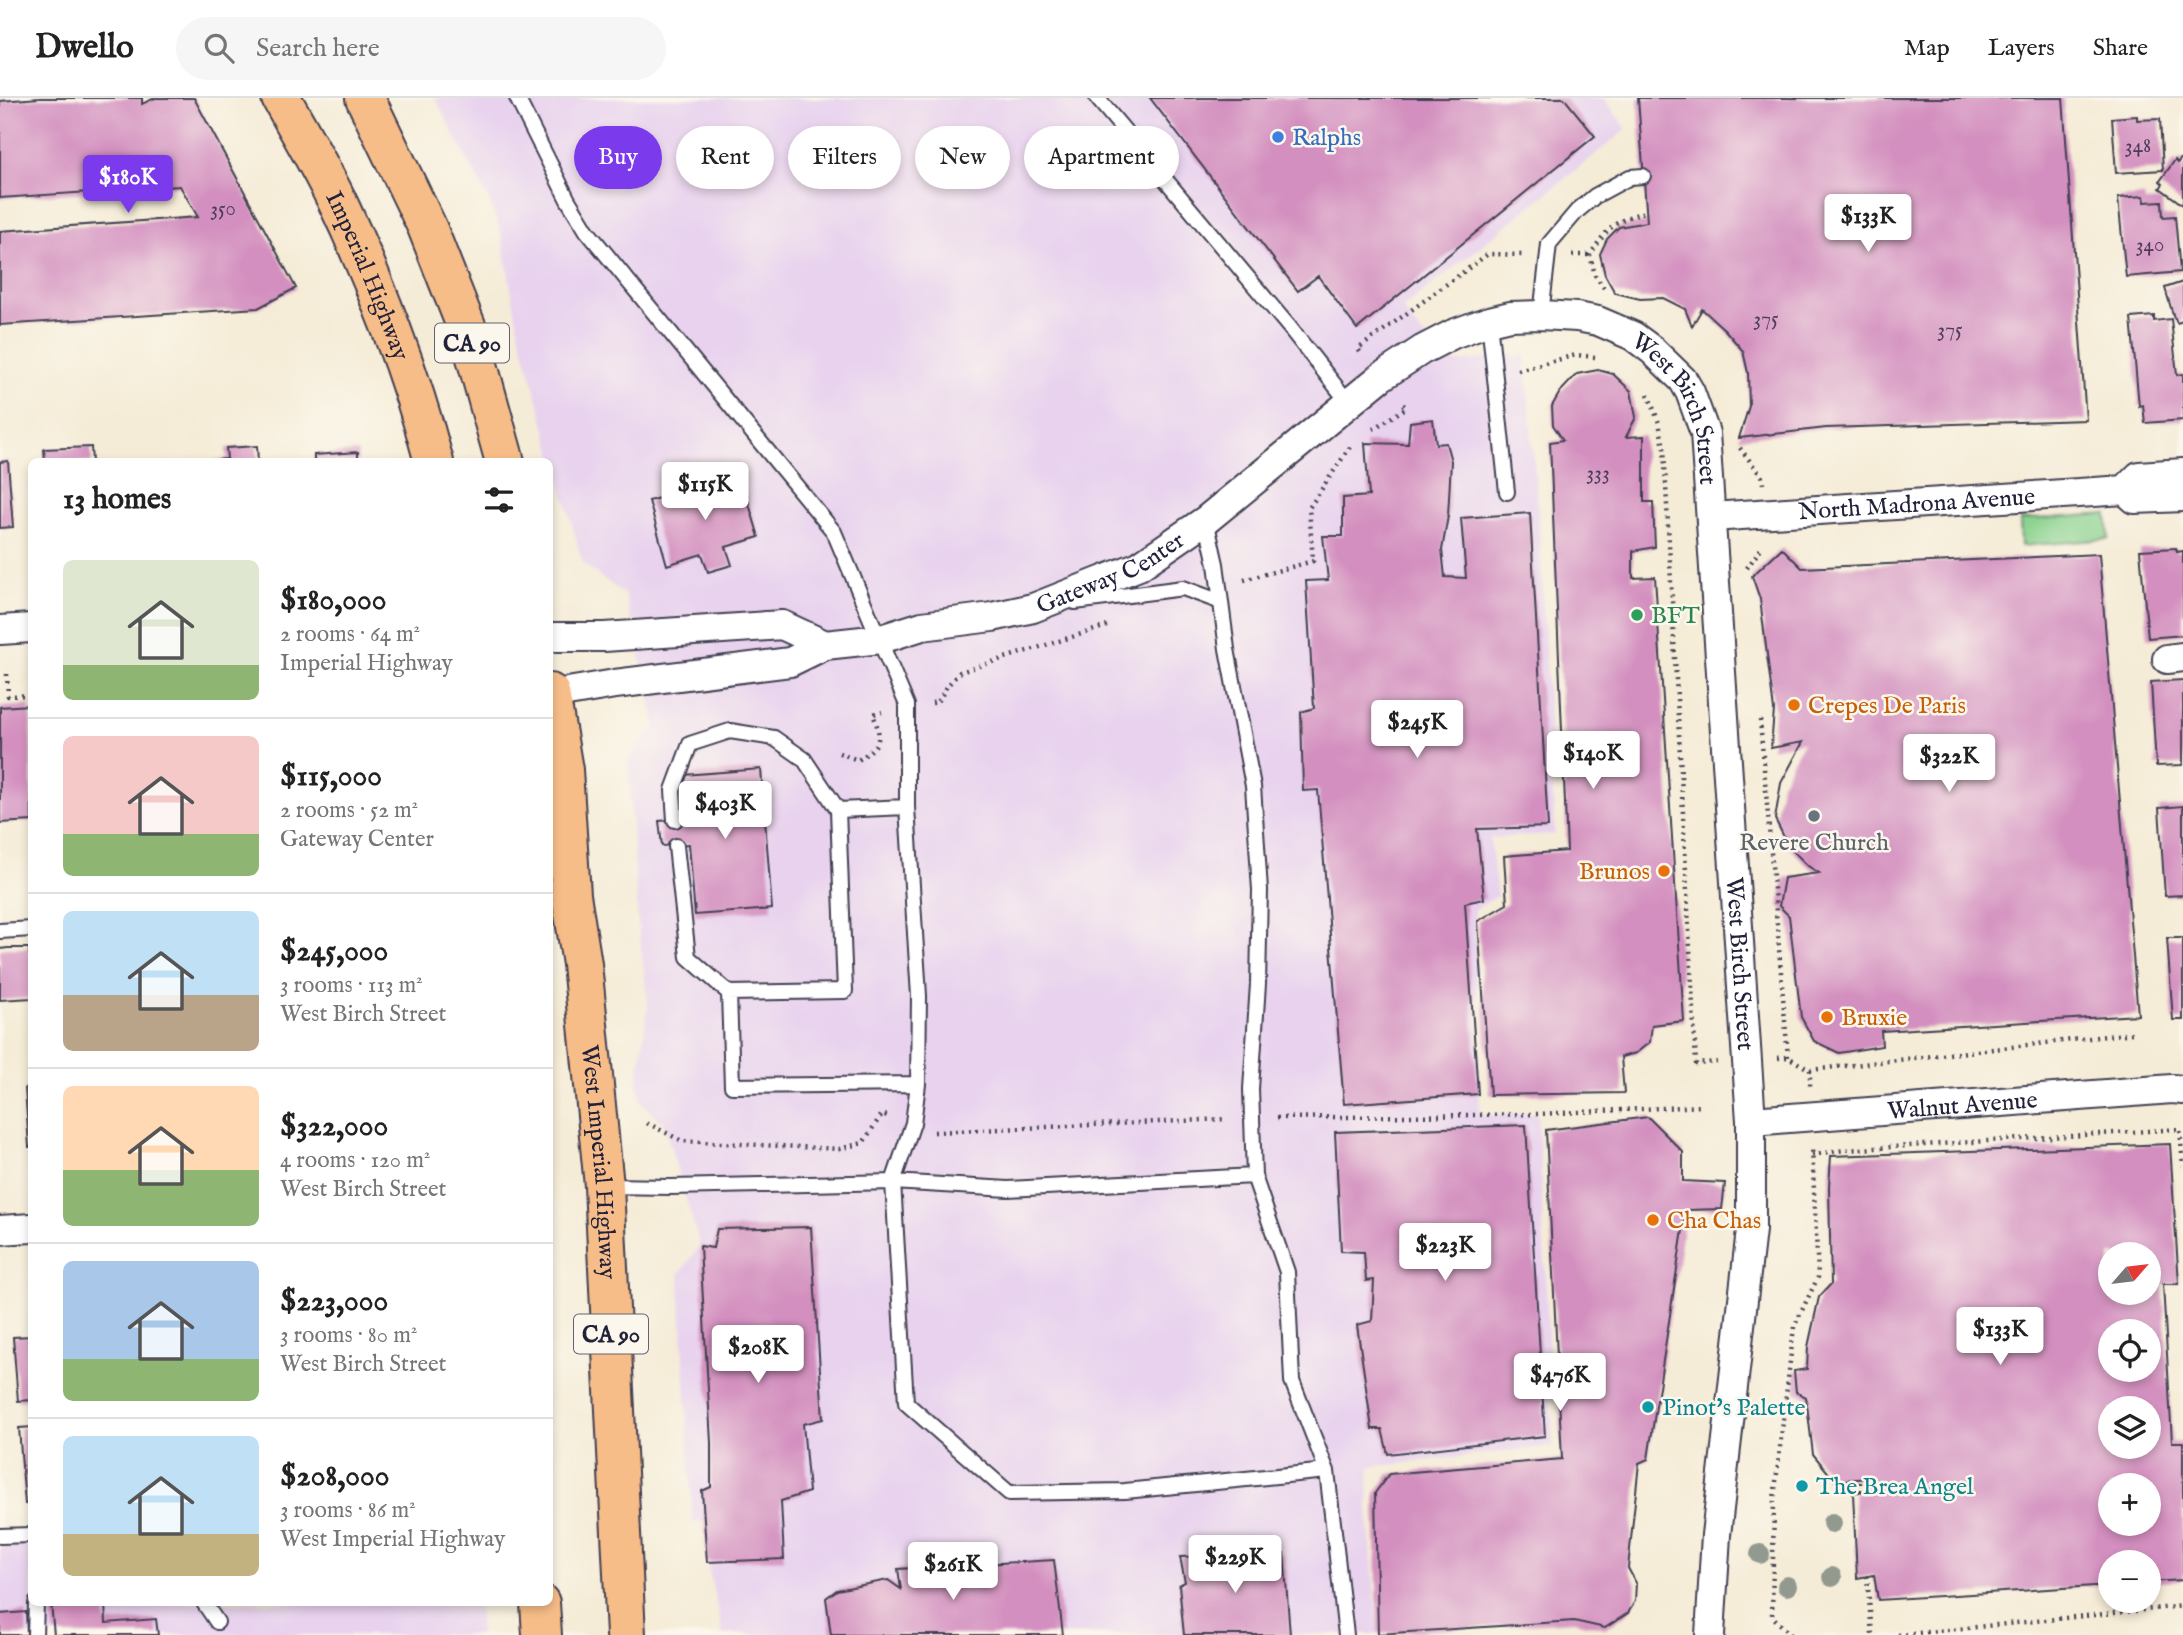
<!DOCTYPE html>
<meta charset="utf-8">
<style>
:root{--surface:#fff;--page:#f6f6f6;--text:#222;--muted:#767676;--line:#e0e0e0;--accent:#7c3aed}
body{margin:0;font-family:"IM FELL English",serif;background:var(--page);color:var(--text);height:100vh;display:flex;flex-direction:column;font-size:26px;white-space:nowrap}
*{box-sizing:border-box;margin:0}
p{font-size:23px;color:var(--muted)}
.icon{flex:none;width:38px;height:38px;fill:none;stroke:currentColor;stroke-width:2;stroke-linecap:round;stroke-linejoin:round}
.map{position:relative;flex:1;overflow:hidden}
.drawer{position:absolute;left:28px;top:360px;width:525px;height:1148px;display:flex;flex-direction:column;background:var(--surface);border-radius:10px;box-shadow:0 4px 10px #0003}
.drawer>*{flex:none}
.hud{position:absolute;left:574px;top:28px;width:665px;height:63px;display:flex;gap:14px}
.needle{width:46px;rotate:62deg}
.fabs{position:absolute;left:2098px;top:1144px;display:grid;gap:14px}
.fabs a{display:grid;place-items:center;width:63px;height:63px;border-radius:50%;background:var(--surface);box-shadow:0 4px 10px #0003;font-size:35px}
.price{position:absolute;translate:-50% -60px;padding:0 16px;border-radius:7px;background:#fff;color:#222;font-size:23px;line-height:46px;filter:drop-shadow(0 2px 4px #0008)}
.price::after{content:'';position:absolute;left:50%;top:42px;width:21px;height:16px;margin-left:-10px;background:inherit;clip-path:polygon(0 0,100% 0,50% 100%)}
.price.active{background:var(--accent);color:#fff}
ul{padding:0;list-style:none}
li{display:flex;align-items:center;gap:21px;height:175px;padding:0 35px}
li+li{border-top:2px solid var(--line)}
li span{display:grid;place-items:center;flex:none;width:196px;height:140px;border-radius:10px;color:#555}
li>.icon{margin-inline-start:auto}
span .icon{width:84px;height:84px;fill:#fffc;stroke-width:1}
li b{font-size:30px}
h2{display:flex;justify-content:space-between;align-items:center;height:84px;padding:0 35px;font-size:30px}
.chip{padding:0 24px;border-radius:32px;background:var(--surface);box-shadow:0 4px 10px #0003;font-size:24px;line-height:63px}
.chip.active{background:var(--accent);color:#fff}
header{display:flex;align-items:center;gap:42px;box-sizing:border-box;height:98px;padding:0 35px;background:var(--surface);border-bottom:2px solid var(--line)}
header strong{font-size:33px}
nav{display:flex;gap:38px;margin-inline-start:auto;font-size:24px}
.search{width:490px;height:63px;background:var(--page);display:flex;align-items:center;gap:18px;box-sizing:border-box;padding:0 24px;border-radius:38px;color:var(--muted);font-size:26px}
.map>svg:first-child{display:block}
.built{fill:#e8d2ee}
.green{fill:#89d28e;stroke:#567a64;stroke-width:2}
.building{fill:#d38fbf;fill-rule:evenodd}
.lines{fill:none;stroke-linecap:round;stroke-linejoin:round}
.lane-casing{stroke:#424052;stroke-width:18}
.street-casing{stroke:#424052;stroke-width:32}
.primary-casing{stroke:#424052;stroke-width:42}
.path{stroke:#424052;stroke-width:4.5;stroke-dasharray:2 5;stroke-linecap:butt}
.lane{stroke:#fff;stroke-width:14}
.street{stroke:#fff;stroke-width:28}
.primary{stroke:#f7bd88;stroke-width:38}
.tree{fill:#929a8f}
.shop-dot{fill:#3f7fe0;stroke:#fbf7ec;stroke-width:2.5}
.leisure-dot{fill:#2e9e5b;stroke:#fbf7ec;stroke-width:2.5}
.food-dot{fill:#e8710a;stroke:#fbf7ec;stroke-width:2.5}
.worship-dot{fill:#6b7280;stroke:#fbf7ec;stroke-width:2.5}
.culture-dot{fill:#0f9aa8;stroke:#fbf7ec;stroke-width:2.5}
.labels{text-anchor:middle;stroke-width:5;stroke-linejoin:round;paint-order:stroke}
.number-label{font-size:21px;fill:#4e3d5c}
.shield{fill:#fbf7ec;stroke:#636270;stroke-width:2}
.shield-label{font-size:23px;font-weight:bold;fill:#22223b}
.shop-label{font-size:24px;fill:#366cbe;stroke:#fbf7ec;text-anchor:start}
.street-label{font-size:24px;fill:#22223b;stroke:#fbf7ec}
.leisure-label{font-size:24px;fill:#27864d;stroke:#fbf7ec;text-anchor:start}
.food-label{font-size:24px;fill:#c56008;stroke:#fbf7ec;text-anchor:start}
.worship-label{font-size:24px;fill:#5b616d;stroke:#fbf7ec}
.culture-label{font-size:24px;fill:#0d838f;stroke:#fbf7ec;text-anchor:start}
</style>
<header>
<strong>Dwello</strong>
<div class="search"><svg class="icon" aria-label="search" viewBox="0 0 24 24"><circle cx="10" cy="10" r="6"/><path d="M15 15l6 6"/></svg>Search here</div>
<nav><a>Map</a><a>Layers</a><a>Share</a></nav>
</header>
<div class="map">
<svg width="2183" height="1537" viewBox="0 0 2183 1537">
<rect width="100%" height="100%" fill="#fbf7ec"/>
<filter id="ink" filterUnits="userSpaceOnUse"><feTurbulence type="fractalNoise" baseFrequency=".0143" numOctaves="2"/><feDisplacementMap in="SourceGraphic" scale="14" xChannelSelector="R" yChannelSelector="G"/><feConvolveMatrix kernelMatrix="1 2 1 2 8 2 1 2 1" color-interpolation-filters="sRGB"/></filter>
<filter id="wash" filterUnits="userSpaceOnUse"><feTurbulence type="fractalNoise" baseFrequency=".00686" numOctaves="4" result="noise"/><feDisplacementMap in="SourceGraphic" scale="28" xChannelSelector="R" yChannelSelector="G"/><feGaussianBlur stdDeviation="1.57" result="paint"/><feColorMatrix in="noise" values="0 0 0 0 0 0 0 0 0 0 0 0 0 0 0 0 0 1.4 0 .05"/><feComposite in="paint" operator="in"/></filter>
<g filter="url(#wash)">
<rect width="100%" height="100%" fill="#f5ecd7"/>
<path class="built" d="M 435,0 L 1603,0 L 1627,31 L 1402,211 L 1446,265 L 1525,257 L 1538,413 L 1555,736 L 1490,740 L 1497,798 L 1474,812 L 1480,1017 L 1538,1016 L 1553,1348 L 1370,1369 L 1368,1410 L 1378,1536 L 748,1537 L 747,1535 L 723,1537 L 707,1464 L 705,1424 L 693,1424 L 679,1176 L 700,1148 L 663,1024 L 641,1004 L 638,982 L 648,905 L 638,826 L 628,662 L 656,627 L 625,497 L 583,466 L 519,234 L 501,135 L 488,100 Z
M 31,1446 L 32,1505 L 478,1505 L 480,1537 L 0,1537 L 0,1448 Z"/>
<path class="green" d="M 2107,416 L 2109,441 L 2021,448 L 2020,422 Z"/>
<g id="blocks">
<path class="building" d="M 40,0 L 142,0 L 142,6 L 155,0 L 194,0 L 296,190 L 258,210 L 0,227 L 0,133 L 198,119 L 180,88 L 0,100 L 0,3 Z
M 1150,0 L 1564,0 L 1595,38 L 1357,231 L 1318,178 L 1298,193 Z
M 1638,0 L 2063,0 L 2086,322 L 1826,330 L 1739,340 L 1749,308 L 1748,275 L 1743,253 L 1725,232 L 1702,211 L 1692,228 L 1685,211 L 1663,200 L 1640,201 L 1615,195 L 1605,177 L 1600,156 L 1607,141 L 1619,129 L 1647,124 Z
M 2137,18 L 2137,22 L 2160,21 L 2163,72 L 2116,75 L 2112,20 Z
M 2181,60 L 2183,62 L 2183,107 L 2160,90 L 2163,86 L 2160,83 L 2175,62 L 2178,65 Z
M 2144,98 L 2145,104 L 2162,103 L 2163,119 L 2175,118 L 2180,174 L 2126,179 L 2118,100 Z
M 2183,184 L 2183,223 L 2177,225 L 2175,220 L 2174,220 L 2165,190 Z
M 2154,218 L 2154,223 L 2171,221 L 2177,277 L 2183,276 L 2183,322 L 2145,325 L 2143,307 L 2139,308 L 2131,220 Z
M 1598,272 L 1613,276 L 1631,293 L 1636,319 L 1626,339 L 1644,338 L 1644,404 L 1653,404 L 1655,449 L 1633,453 L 1633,480 L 1655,479 L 1684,923 L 1652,927 L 1650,944 L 1636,955 L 1621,959 L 1624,995 L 1490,997 L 1478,823 L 1507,806 L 1504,758 L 1567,753 L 1550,344 L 1563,342 L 1553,327 L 1552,308 L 1560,294 L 1577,276 Z
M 1433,321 L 1436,346 L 1446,345 L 1451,363 L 1448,418 L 1442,452 L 1445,479 L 1466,480 L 1461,420 L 1530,415 L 1548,729 L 1477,731 L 1484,801 L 1465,805 L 1478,996 L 1344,1006 L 1318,692 L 1303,693 L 1301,614 L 1314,610 L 1306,483 L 1328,482 L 1323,438 L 1343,438 L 1343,400 L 1369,398 L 1365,345 L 1408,346 L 1410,324 Z
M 257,348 L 258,364 L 215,364 L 215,362 L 227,361 L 226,350 Z
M 91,349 L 92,364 L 45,364 L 44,351 Z
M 358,354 L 358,364 L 314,364 L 314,357 Z
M 8,363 L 13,429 L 0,430 L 0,364 Z
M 740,376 L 759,439 L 726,449 L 732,467 L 708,474 L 702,456 L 667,467 L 649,403 Z
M 1782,450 L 1802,470 L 2099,456 L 2138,917 L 1881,933 L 1882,948 L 1839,955 L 1814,943 L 1801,919 L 1789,818 L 1779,808 L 1784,780 L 1819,775 L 1808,768 L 1789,749 L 1775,721 L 1781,685 L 1803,644 L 1771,650 L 1774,612 L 1760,501 L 1752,478 Z
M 2176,450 L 2177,454 L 2183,453 L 2183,537 L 2148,540 L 2140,452 Z
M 2183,582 L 2183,667 L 2156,668 L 2151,584 Z
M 30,607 L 32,723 L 0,725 L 0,609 Z
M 761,671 L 772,811 L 695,817 L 689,746 L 662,748 L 659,723 L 686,721 L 684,677 Z
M 2183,708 L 2183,797 L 2165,798 L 2159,710 Z
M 2167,840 L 2183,840 L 2183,922 L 2173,922 Z
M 8,850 L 29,850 L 29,857 L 32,857 L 32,900 L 0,902 L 0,851 Z
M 32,989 L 32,1049 L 29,1049 L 25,990 Z
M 1648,1019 L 1683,1054 L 1683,1083 L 1725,1085 L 1722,1111 L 1686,1112 L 1648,1361 L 1639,1365 L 1628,1470 L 1636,1485 L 1635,1503 L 1628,1515 L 1605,1530 L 1574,1523 L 1378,1536 L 1375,1395 L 1389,1376 L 1562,1361 L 1546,1032 Z
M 1526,1027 L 1545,1338 L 1388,1356 L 1382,1331 L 1372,1331 L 1357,1227 L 1372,1223 L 1374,1182 L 1366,1183 L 1364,1154 L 1341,1153 L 1335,1034 Z
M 2170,1046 L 2179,1186 L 2163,1186 L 2172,1344 L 2183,1344 L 2183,1482 L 2149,1484 L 2149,1465 L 2110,1465 L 2110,1487 L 1878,1502 L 1874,1477 L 1857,1480 L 1853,1395 L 1870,1392 L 1868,1380 L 1835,1383 L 1813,1356 L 1806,1299 L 1796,1294 L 1794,1273 L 1807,1271 L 1808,1249 L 1819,1199 L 1831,1186 L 1829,1089 L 1831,1058 ZM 2110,1157 L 2149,1157 L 2149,1195 L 2110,1195 ZM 2110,1234 L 2149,1234 L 2149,1272 L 2110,1272 ZM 2110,1311 L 2149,1311 L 2149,1349 L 2110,1349 ZM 2110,1388 L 2149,1388 L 2149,1426 L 2110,1426 Z
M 811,1129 L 823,1321 L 803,1326 L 809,1394 L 781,1403 L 784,1461 L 707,1464 L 702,1393 L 711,1389 L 711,1345 L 700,1148 L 713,1150 L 717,1131 Z
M 32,1238 L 32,1302 L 18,1303 L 13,1239 Z
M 32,1329 L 32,1406 L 25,1406 L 19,1330 Z
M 1239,1451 L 1284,1456 L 1290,1537 L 1184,1537 L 1179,1487 L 1185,1484 L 1180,1459 L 1231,1457 Z
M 1054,1462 L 1063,1537 L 831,1537 L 826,1500 L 837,1492 L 888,1482 L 901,1491 L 898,1471 Z
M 51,1505 L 105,1505 L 106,1525 L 156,1521 L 158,1537 L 54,1537 Z
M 26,1514 L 27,1537 L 0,1537 L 0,1516 Z"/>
</g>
</g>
<g filter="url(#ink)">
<use href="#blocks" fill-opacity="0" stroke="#424052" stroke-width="2"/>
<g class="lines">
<defs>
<path id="lane" d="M 517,0 L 568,102 L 587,133 L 834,434 L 907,607 L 907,709 L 919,898 L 918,986 L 913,1025 L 893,1084 L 906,1305 L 1009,1395 L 1125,1393 L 1327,1373
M 1097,0 L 1290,230 L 1348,304
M 1541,217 L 1549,146 L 1577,113 L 1595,98 L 1630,79 L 1643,78
M 1489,223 L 1507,394
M 1206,422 L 1216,466 L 1227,551 L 1253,688 L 1260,792 L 1258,886 L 1251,991 L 1254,1078 L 1287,1174 L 1292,1283 L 1327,1373 L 1346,1537
M 1075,504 L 1183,490 L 1221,504
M 907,709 L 838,712 L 845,893 L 729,895 L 732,988 L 918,986
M 675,722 L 673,692 L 690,646 L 730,633 L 774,640 L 804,661 L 838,712
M 676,748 L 688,859 L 729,895
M 0,833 L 32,831
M 605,1088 L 671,1089 L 893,1084 L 1008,1091 L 1254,1078
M 0,1438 L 32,1437
M 204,1505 L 217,1524
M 35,1537 L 36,1505"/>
<g id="street">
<path d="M 2125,392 L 2135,401 L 2183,399"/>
<path id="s1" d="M 1711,419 L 2125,392 L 2139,378 L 2183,375"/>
<path d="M 0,532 L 32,530"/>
<path d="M 550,539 L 604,539 L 782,527 L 825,547"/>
<path d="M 2167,561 L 2183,559"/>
<path id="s2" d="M 550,597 L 615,586 L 790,564 L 825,547 L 881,541 L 922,528 L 992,519 L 1033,510 L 1139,468 L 1206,422 L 1381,279 L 1422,252 L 1453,236 L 1489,223 L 1510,218 L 1541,217 L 1577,219 L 1598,223 L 1633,238 L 1652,252 L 1683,282 L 1690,294 L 1705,335 L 1751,1023 L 1751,1132 L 1716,1437 L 1710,1537"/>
<path id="s3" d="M 1751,1023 L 2172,991 L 2183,992"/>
<path d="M 0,1132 L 32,1130"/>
</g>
<g id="primary">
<path id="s4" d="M 281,0 C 300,34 320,68 337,103 C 375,183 412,279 434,364"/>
<path d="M 365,0 L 427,129 L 470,238 L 505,364"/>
<path id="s5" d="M 550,595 L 563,672 L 571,797 L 582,866 L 604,1088 L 626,1537"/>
<path d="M 540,1505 L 542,1537"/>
</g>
</defs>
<use href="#lane" class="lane-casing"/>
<use href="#street" class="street-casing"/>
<use href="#primary" class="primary-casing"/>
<path class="path" d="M 1572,157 L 1590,157
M 1604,190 L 1595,177 L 1590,157 C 1607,131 1615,121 1646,114
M 1360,254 L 1358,251 L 1488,156 L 1525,157
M 1518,272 L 1576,257 L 1595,259
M 1648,296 L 1659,325 L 1664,349 L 1696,966 L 1717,964
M 1373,331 L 1406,310 L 1401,304
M 1740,350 L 1762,379 L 1763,386
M 1747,470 L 1762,449
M 1244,482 L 1313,463 L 1309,410 L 1350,349
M 7,576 L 8,598 L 32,597
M 932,605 L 938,604 L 947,588 L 960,574 L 1107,528
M 1760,622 L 1788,959
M 839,655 L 858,662 C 880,647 883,642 873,616 L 882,614
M 1778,960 L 1788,959 L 1810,972 L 1810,988
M 1810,972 L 2133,935
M 1277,1020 L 1538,1016 L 1703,1008
M 647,1025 L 682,1043 L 839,1051 L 863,1045 L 882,1016 L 890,1019
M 934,1034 L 1226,1021
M 1812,1057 L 1844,1052 L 2180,1031 L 2183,1068
M 1860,1393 L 1860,1381
M 1867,1478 L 1872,1537
M 1791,1537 L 1772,1518 L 1774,1401 L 1794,1229 L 1818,1179 L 1812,1049
M 1898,1537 L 2183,1508"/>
<use href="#lane" class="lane"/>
<use href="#street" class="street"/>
<use href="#primary" class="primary"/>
</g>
<g class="tree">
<circle cx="1832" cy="1425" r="10"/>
<circle cx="1760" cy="1456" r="10"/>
<circle cx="1832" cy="1479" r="10"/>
<circle cx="1787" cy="1488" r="10"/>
</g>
</g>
<circle class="shop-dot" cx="1278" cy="39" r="7"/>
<circle class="leisure-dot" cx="1637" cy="517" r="7"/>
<g class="food-dot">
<circle cx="1794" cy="607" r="7"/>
<circle cx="1664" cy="773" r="7"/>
<circle cx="1827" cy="919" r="7"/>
<circle cx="1653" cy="1122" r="7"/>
</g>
<circle class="worship-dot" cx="1814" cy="718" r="7"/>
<g class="culture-dot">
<circle cx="1648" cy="1309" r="7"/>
<circle cx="1802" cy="1388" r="7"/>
</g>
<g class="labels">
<g class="number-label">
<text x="2138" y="54">348</text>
<text x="223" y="117">350</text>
<text x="2150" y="153">340</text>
<text x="1766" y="227">375</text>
<text x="1950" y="238">375</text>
<text x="1598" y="381">333</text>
</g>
<g class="shield">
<rect x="435" y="225.5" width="74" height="39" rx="5"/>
<rect x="574" y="1216.5" width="74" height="39" rx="5"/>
</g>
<g class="shield-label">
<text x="472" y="253">CA 90</text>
<text x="611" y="1244">CA 90</text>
</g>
<g class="shop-label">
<text x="1292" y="47">Ralphs</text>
</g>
<g class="street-label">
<text dy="8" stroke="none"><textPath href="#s4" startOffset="198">Imperial Highway</textPath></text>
<text dy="8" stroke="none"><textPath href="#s2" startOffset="1274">West Birch Street</textPath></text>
<text dy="8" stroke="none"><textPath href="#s1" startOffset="206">North Madrona Avenue</textPath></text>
<text dy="8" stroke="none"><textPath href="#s2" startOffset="578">Gateway Center</textPath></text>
<text dy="8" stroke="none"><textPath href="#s2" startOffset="1841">West Birch Street</textPath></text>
<text dy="8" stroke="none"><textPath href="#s3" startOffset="212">Walnut Avenue</textPath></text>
<text dy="8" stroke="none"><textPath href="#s5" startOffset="472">West Imperial Highway</textPath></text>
</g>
<g class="leisure-label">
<text x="1651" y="525">BFT</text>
</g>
<g class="food-label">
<text x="1808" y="615">Crepes De Paris</text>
<text x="1650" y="781" text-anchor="end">Brunos</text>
<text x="1841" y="927">Bruxie</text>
<text x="1667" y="1130">Cha Chas</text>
</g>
<g class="worship-label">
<text x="1814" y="752">Revere Church</text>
</g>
<g class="culture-label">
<text x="1662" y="1317">Pinot's Palette</text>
<text x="1816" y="1396">The Brea Angel</text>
</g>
</g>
</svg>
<div class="fabs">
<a><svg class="needle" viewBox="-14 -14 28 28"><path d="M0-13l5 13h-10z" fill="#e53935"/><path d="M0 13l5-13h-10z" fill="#767676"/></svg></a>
<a><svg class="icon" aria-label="locate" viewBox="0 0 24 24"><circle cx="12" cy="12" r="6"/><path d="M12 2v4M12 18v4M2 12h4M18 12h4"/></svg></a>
<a><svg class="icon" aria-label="layers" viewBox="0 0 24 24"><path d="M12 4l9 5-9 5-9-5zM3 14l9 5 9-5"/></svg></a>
<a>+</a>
<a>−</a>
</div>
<b class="price active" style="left:128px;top:117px">$180K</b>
<b class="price" style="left:1868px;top:156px">$133K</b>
<b class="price" style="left:705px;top:424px">$115K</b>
<b class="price" style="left:1417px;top:662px">$245K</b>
<b class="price" style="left:1593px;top:693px">$140K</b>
<b class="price" style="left:1949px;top:696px">$322K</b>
<b class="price" style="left:725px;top:743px">$403K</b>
<b class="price" style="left:1445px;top:1185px">$223K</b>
<b class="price" style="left:2000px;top:1269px">$133K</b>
<b class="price" style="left:758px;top:1287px">$208K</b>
<b class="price" style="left:1560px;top:1315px">$476K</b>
<b class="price" style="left:1235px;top:1497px">$229K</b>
<b class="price" style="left:953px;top:1504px">$261K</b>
<div class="hud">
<a class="chip active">Buy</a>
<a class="chip">Rent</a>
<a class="chip">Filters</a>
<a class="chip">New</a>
<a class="chip">Apartment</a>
</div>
<section class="drawer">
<h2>13 homes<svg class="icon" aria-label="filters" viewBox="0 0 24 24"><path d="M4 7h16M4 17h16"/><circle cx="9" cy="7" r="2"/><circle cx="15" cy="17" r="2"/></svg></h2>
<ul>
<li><span style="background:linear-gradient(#dfe7d0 75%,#8fb573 0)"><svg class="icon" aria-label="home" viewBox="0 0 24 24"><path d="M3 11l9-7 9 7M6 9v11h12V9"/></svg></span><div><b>$180,000</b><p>2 rooms · 64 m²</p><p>Imperial Highway</p></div></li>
<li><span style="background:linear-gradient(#f6c9c9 70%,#8fb573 0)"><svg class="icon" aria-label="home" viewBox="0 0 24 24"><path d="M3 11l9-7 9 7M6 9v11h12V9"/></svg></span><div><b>$115,000</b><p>2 rooms · 52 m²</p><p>Gateway Center</p></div></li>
<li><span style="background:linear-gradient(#bfe0f5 60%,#b9a48a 0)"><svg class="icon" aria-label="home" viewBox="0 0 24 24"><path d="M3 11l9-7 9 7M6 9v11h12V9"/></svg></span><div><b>$245,000</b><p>3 rooms · 113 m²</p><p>West Birch Street</p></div></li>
<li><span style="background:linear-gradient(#ffd9b3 60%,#8fb573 0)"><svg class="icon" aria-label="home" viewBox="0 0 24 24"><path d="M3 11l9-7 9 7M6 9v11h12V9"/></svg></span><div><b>$322,000</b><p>4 rooms · 120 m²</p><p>West Birch Street</p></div></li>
<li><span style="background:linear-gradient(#a9c7e8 70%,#8fb573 0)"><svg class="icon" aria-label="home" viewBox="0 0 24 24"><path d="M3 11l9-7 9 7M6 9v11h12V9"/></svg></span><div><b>$223,000</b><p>3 rooms · 80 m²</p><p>West Birch Street</p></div></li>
<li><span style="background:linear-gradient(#bfe0f5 70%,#c2b280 0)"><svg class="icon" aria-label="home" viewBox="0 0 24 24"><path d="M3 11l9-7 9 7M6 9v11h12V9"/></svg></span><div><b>$208,000</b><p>3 rooms · 86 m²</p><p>West Imperial Highway</p></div></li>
</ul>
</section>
</div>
